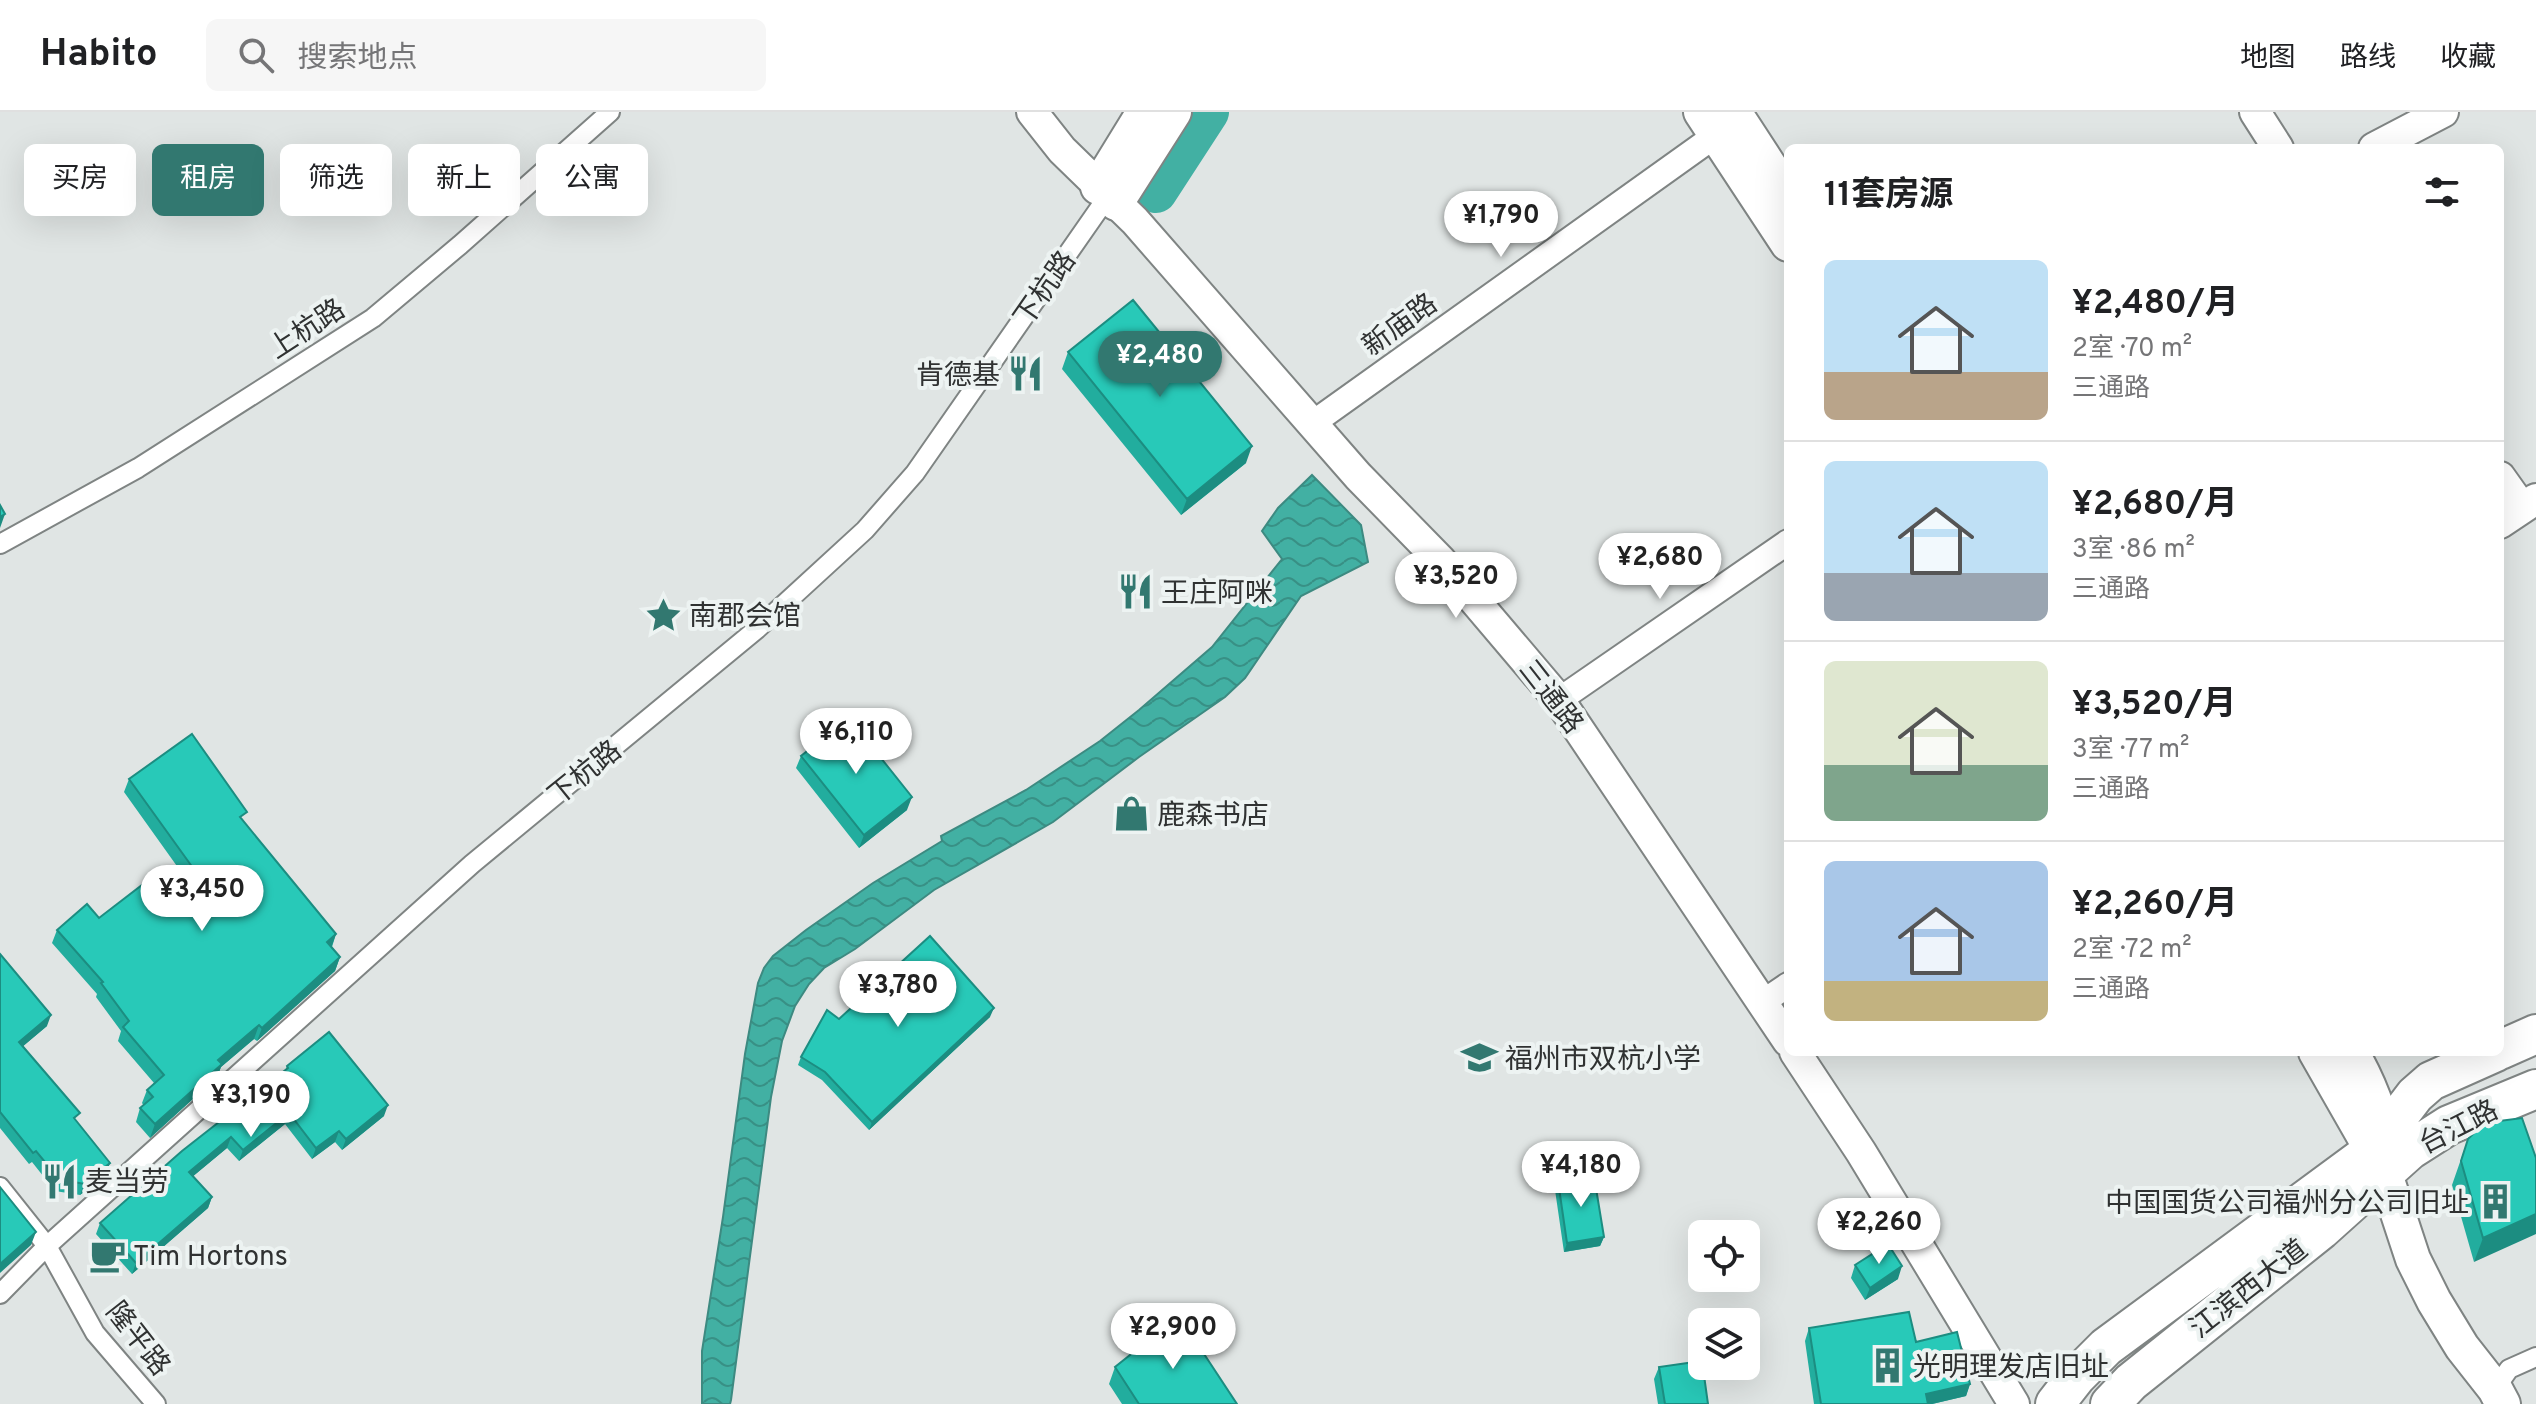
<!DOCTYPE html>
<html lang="zh">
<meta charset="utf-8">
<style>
:root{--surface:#fff;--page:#f6f6f6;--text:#202124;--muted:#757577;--line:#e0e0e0;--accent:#327870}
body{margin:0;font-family:Overpass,"Noto Sans SC",sans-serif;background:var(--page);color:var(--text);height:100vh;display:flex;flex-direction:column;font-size:30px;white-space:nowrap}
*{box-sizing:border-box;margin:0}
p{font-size:26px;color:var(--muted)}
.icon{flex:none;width:44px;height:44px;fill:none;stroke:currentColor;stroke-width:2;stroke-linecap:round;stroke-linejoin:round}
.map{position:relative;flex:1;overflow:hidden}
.details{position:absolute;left:1784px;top:32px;width:720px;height:912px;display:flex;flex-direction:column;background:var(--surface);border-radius:12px;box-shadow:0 8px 32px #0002}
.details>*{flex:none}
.guide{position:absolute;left:24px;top:32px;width:760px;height:72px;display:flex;gap:16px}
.tools{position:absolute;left:1688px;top:1108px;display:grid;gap:16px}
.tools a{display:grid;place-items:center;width:72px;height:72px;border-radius:12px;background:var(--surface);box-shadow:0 8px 32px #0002;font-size:40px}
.price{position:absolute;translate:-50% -68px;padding:0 18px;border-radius:28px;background:#fff;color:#222;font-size:26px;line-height:52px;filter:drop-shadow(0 2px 4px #0008)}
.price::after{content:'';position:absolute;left:50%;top:48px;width:24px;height:18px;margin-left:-12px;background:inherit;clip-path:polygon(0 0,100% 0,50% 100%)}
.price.selected{background:var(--accent);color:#fff}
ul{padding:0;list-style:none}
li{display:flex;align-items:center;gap:24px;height:200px;padding:0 40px}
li+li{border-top:2px solid var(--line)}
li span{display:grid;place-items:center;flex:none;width:224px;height:160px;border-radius:12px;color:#555}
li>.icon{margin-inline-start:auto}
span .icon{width:96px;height:96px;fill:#fffc;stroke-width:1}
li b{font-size:34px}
h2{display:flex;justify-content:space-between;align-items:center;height:96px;padding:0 40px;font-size:34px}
.tag{padding:0 28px;border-radius:12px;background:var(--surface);box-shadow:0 8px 32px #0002;font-size:28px;line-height:72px}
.tag.selected{background:var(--accent);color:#fff}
header{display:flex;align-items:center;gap:48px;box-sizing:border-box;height:112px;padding:0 40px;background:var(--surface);border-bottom:2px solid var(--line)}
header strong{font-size:38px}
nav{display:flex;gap:44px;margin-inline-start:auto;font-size:28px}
.search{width:560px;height:72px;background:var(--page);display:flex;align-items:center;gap:20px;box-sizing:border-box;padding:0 28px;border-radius:12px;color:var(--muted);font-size:30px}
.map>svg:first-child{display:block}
.water{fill:url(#water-waves);stroke:#3d8a81;stroke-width:2}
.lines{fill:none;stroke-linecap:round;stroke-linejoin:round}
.river{stroke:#42b0a3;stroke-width:42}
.pedestrian-casing{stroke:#7f8483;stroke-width:22}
.minor-casing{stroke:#7f8483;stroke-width:28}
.tertiary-casing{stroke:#7f8483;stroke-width:34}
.secondary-casing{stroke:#7f8483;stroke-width:38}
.primary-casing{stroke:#7f8483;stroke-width:42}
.pedestrian{stroke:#fff;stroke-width:18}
.minor{stroke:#fff;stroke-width:24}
.tertiary{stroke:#fff;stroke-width:30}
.secondary{stroke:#fff;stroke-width:34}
.primary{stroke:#fff;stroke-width:38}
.wall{fill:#22ad9e}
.shaded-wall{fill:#1c8d81}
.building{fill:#28c9b8;stroke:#1c8d81;stroke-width:2}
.labels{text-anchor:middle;stroke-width:8;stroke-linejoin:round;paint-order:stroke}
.street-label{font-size:28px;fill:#303232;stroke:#edf3f2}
.poi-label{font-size:28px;fill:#303232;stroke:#edf3f2;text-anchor:start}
</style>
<header>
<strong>Habito</strong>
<div class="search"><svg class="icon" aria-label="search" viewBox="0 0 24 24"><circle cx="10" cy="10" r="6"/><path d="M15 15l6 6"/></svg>搜索地点</div>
<nav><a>地图</a><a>路线</a><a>收藏</a></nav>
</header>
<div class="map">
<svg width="2536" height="1292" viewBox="0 0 2536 1292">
<defs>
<pattern id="water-waves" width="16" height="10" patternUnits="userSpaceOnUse" patternTransform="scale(2)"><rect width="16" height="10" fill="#42b0a3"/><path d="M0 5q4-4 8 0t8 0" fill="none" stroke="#389085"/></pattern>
</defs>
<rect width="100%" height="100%" fill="#e0e5e4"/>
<path class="water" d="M 1194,0 L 1228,0 L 1178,74 L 1157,60 Z
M 1312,363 L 1361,413 L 1368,450 L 1301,484 L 1245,566 L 1225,585 L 1139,645 L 1053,710 L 934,778 L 855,837 L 824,856 L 809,872 L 795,894 L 782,929 L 771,985 L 731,1288 L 730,1292 L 702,1292 L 702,1239 L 723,1105 L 745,942 L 758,871 L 764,856 L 773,844 L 806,818 L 873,771 L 942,729 L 941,724 L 1026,678 L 1100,629 L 1139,598 L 1212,535 L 1282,447 L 1262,419 L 1278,396 Z"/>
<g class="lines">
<path class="river" d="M 1156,80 L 1208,0"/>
<defs>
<path id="pedestrian" d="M 0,432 L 138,356 L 373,206 L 460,133 L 610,0
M 0,1075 L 47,1134 L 95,1221 L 156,1292
M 0,1182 L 47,1134 L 472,752 L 757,517 L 865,418 L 915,361 L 1108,84
M 2495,1277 L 2509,1257 L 2536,1245"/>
<path id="minor" d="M 1313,311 L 1716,23
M 1559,588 L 1788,430
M 1763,890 L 1788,873"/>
<path id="tertiary" d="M 1032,0 L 1062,38 L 1135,109 L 1358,364 L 1441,449 L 1559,588 L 1788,929
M 2255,0 L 2278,36
M 2374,36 L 2443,0
M 2500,365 L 2522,396
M 2500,411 L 2536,387
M 1795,940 L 1861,1040 L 2014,1292"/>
<path id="secondary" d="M 1701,0 L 1788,132
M 1734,0 L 1788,83
M 1098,75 L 1144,0
M 1116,91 L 1174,0
M 2316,940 L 2384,1059 L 2413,1147 L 2434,1189 L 2462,1235 L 2495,1277 L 2503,1292
M 2351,940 C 2365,963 2385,1008 2385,1034"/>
<path id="primary" d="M 2500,938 L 2536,922
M 2055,1292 L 2076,1265 L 2106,1235 L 2373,1038 L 2415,983 L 2431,969 L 2496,940
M 2110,1292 L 2131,1270 L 2321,1118 L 2410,1038 L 2449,1013 L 2536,977"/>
</defs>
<use href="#pedestrian" class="pedestrian-casing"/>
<use href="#minor" class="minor-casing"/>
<use href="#tertiary" class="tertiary-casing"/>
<use href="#secondary" class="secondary-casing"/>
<use href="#primary" class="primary-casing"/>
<use href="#pedestrian" class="pedestrian"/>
<use href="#minor" class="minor"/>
<use href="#tertiary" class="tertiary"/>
<use href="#secondary" class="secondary"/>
<use href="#primary" class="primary"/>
</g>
<path class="wall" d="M 1068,240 L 1246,351 L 1181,403 L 1062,257 Z
M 801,644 L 907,698 L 859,736 L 796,656 Z
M 129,667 L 244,710 L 336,822 L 332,835 L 340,845 L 335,859 L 257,929 L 254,927 L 221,955 L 217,965 L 150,1026 L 136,1010 L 140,996 L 144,994 L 142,991 L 147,978 L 154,971 L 118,929 L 121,919 L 96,885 L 97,882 L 52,831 L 57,818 L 99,806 L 152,787 L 184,764 L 124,680 Z
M 0,842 L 47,914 L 23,934 L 77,1011 L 106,1062 L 80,1083 L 55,1079 L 32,1050 L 29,1052 L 0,1016 Z
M 990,905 L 869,1018 L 822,968 L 798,953 L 801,945 L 839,907 Z
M 287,954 L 384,1004 L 342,1038 L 335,1030 L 312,1047 L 285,1012 L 239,1049 L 227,1036 L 193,1064 L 212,1085 L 208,1096 L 132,1162 L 96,1122 L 100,1111 L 285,959 Z
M 2468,1027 L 2536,1046 L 2474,1150 L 2452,1073 Z
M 1558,1069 L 1604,1125 L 1600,1134 L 1564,1140 L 1555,1078 Z
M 1855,1153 L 1898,1167 L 1865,1188 L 1851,1166 Z
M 1809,1216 L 1916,1230 L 1970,1272 L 1966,1284 L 1932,1292 L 1814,1292 L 1805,1229 Z
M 1115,1255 L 1237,1292 L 1122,1292 L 1109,1272 Z
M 1659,1255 L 1708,1292 L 1658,1292 L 1654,1267 Z"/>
<path class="shaded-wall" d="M 1252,334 L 1246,351 L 1181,403 L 1187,387 Z
M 5,402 L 0,416 L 0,405 Z
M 912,685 L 907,698 L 859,736 L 864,723 Z
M 336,822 L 331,836 L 327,830 Z
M 340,845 L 335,859 L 257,929 L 262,916 Z
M 994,896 L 990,905 L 869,1018 L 872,1010 Z
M 51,903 L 47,914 L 15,941 L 19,930 Z
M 259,913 L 254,927 L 221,955 L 217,965 L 150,1026 L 155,1012 L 218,948 Z
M 388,993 L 384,1004 L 342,1038 L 346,1027 Z
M 289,1001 L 285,1012 L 239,1049 L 243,1038 Z
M 339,1019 L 335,1030 L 312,1047 L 316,1036 Z
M 231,1025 L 227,1036 L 185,1071 L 189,1060 Z
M 110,1051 L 106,1062 L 80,1083 L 84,1072 Z
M 212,1085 L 208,1096 L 132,1162 L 136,1151 Z
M 2536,1102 L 2536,1122 L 2474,1150 L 2483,1126 Z
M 36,1120 L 31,1133 L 0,1161 L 0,1152 Z
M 1604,1125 L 1600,1134 L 1564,1140 L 1567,1131 Z
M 1902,1154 L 1898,1167 L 1865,1188 L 1870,1176 Z
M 1970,1272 L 1966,1284 L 1932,1292 L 1923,1292 L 1926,1282 Z"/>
<path class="building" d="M 1133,188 L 1252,334 L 1187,387 L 1068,240 Z
M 0,393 L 5,402 L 0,405 Z
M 849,606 L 912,685 L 864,723 L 801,644 Z
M 192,622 L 247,700 L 240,705 L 336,822 L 327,830 L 340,845 L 262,916 L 259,913 L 218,948 L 222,952 L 155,1012 L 140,996 L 153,985 L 147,978 L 164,963 L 123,915 L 129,909 L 101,871 L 103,870 L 57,818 L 87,792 L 99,806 L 142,773 L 152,787 L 193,756 L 129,667 Z
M 930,824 L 994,896 L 872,1010 L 825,960 L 801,945 L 827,898 L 839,907 Z
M 0,842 L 51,903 L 19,930 L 80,1001 L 74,1006 L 110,1051 L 84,1072 L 59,1067 L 36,1039 L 33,1041 L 0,1000 Z
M 329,920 L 388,993 L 346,1027 L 339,1019 L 316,1036 L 289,1001 L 243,1038 L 231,1025 L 189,1060 L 212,1085 L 136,1151 L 100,1111 L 182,1039 L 288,956 L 287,954 Z
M 2522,1006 L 2536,1046 L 2536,1102 L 2483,1126 L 2461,1049 L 2468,1027 L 2484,1011 Z
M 1594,1064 L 1604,1125 L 1567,1131 L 1558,1069 Z
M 0,1075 L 36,1120 L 0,1152 Z
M 1888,1132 L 1902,1154 L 1870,1176 L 1855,1153 Z
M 1909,1200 L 1916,1230 L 1957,1220 L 1970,1272 L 1926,1282 L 1928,1292 L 1821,1292 L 1809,1216 Z
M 1179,1204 L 1237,1292 L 1139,1292 L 1115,1255 Z
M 1702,1249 L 1708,1292 L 1665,1292 L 1659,1255 Z"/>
<defs>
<symbol id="restaurant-bare" viewBox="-9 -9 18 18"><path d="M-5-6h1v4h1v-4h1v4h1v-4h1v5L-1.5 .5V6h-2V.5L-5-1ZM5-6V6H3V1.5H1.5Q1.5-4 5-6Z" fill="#327870" stroke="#edf3f2" stroke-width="2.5" paint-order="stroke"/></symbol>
<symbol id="sight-bare" viewBox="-9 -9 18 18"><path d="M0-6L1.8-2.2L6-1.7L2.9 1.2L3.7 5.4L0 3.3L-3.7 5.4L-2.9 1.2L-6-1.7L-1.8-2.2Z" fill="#327870" stroke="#edf3f2" stroke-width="2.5" paint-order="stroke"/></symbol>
<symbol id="shop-bare" viewBox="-9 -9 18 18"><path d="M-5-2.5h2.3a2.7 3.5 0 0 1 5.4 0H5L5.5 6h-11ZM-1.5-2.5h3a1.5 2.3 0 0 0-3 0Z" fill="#327870" stroke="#edf3f2" stroke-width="2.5" paint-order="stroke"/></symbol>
<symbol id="school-bare" viewBox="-9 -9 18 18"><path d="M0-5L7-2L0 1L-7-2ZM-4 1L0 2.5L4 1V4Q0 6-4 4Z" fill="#327870" stroke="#edf3f2" stroke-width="2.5" paint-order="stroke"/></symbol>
<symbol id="building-bare" viewBox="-9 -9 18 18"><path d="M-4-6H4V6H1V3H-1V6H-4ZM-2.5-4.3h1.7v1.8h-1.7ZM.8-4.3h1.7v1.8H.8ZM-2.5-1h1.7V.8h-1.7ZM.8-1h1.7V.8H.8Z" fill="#327870" stroke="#edf3f2" stroke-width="2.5" paint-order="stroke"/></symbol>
<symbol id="cafe-bare" viewBox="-9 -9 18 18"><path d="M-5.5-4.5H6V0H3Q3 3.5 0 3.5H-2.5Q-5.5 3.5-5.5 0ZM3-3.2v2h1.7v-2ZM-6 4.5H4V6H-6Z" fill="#327870" stroke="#edf3f2" stroke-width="2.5" paint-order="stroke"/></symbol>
</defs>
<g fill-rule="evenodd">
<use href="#restaurant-bare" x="1000" y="236" width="51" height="51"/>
<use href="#restaurant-bare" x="1110" y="454" width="51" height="51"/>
<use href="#sight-bare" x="638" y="478" width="51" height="51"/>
<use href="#shop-bare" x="1106" y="676" width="51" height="51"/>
<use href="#school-bare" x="1454" y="920" width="51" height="51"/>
<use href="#restaurant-bare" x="34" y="1044" width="51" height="51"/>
<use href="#building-bare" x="2470" y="1064" width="51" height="51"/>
<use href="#cafe-bare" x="82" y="1118" width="51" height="51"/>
<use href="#building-bare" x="1862" y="1228" width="51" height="51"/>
</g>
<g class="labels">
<g class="street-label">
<text transform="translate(1044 176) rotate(-55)" y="10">下杭路</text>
<text transform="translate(1399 212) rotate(-36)" y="10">新庙路</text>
<text transform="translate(306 216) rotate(-33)" y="10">上杭路</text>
<text transform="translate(1552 584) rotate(52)" y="10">三通路</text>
<text transform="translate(584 660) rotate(-39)" y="10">下杭路</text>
<text transform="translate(2458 1014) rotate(-27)" y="10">台江路</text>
<text transform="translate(2248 1176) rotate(-38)" y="10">江滨西大道</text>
<text transform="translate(139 1226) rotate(52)" y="10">隆平路</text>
</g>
<g class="poi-label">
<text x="1000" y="272" text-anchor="end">肯德基</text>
<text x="1161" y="490">王庄阿咪</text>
<text x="689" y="513">南郡会馆</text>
<text x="1157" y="712">鹿森书店</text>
<text x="1505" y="956">福州市双杭小学</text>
<text x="85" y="1079">麦当劳</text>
<text x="2469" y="1100" text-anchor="end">中国国货公司福州分公司旧址</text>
<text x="133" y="1153">Tim Hortons</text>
<text x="1913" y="1264">光明理发店旧址</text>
</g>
</g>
</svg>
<div class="tools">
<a><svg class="icon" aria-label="locate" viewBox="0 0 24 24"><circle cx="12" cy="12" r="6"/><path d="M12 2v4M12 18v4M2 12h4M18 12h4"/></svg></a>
<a><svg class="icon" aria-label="layers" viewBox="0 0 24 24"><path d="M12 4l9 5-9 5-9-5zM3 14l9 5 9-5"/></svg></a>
</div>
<b class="price" style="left:1501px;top:147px">¥1,790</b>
<b class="price selected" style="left:1160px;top:287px">¥2,480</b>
<b class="price" style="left:1660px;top:489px">¥2,680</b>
<b class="price" style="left:1456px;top:508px">¥3,520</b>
<b class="price" style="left:856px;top:664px">¥6,110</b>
<b class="price" style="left:202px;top:821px">¥3,450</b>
<b class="price" style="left:898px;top:917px">¥3,780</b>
<b class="price" style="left:251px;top:1027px">¥3,190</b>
<b class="price" style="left:1581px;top:1097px">¥4,180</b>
<b class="price" style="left:1879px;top:1154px">¥2,260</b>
<b class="price" style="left:1173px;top:1259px">¥2,900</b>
<div class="guide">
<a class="tag">买房</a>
<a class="tag selected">租房</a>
<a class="tag">筛选</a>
<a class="tag">新上</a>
<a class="tag">公寓</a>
</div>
<section class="details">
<h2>11套房源<svg class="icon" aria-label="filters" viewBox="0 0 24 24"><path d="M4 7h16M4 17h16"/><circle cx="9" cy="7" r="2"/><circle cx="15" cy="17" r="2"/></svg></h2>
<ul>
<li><span style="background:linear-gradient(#bfe0f5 70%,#b9a48a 0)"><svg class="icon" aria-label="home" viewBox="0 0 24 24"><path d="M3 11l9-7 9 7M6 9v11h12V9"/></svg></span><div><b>¥2,480/月</b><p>2室 · 70 m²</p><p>三通路</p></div></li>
<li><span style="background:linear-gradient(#bfe0f5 70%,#9aa5b1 0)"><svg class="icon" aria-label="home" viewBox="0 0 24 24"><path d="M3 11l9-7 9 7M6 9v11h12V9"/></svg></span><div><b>¥2,680/月</b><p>3室 · 86 m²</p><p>三通路</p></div></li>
<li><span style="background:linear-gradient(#dfe7d0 65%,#7fa58c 0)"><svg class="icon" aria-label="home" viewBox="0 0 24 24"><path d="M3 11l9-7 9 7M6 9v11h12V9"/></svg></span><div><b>¥3,520/月</b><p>3室 · 77 m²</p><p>三通路</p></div></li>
<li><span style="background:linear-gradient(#a9c7e8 75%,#c2b280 0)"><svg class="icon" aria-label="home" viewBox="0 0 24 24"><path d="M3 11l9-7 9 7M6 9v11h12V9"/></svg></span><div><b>¥2,260/月</b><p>2室 · 72 m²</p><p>三通路</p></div></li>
</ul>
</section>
</div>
